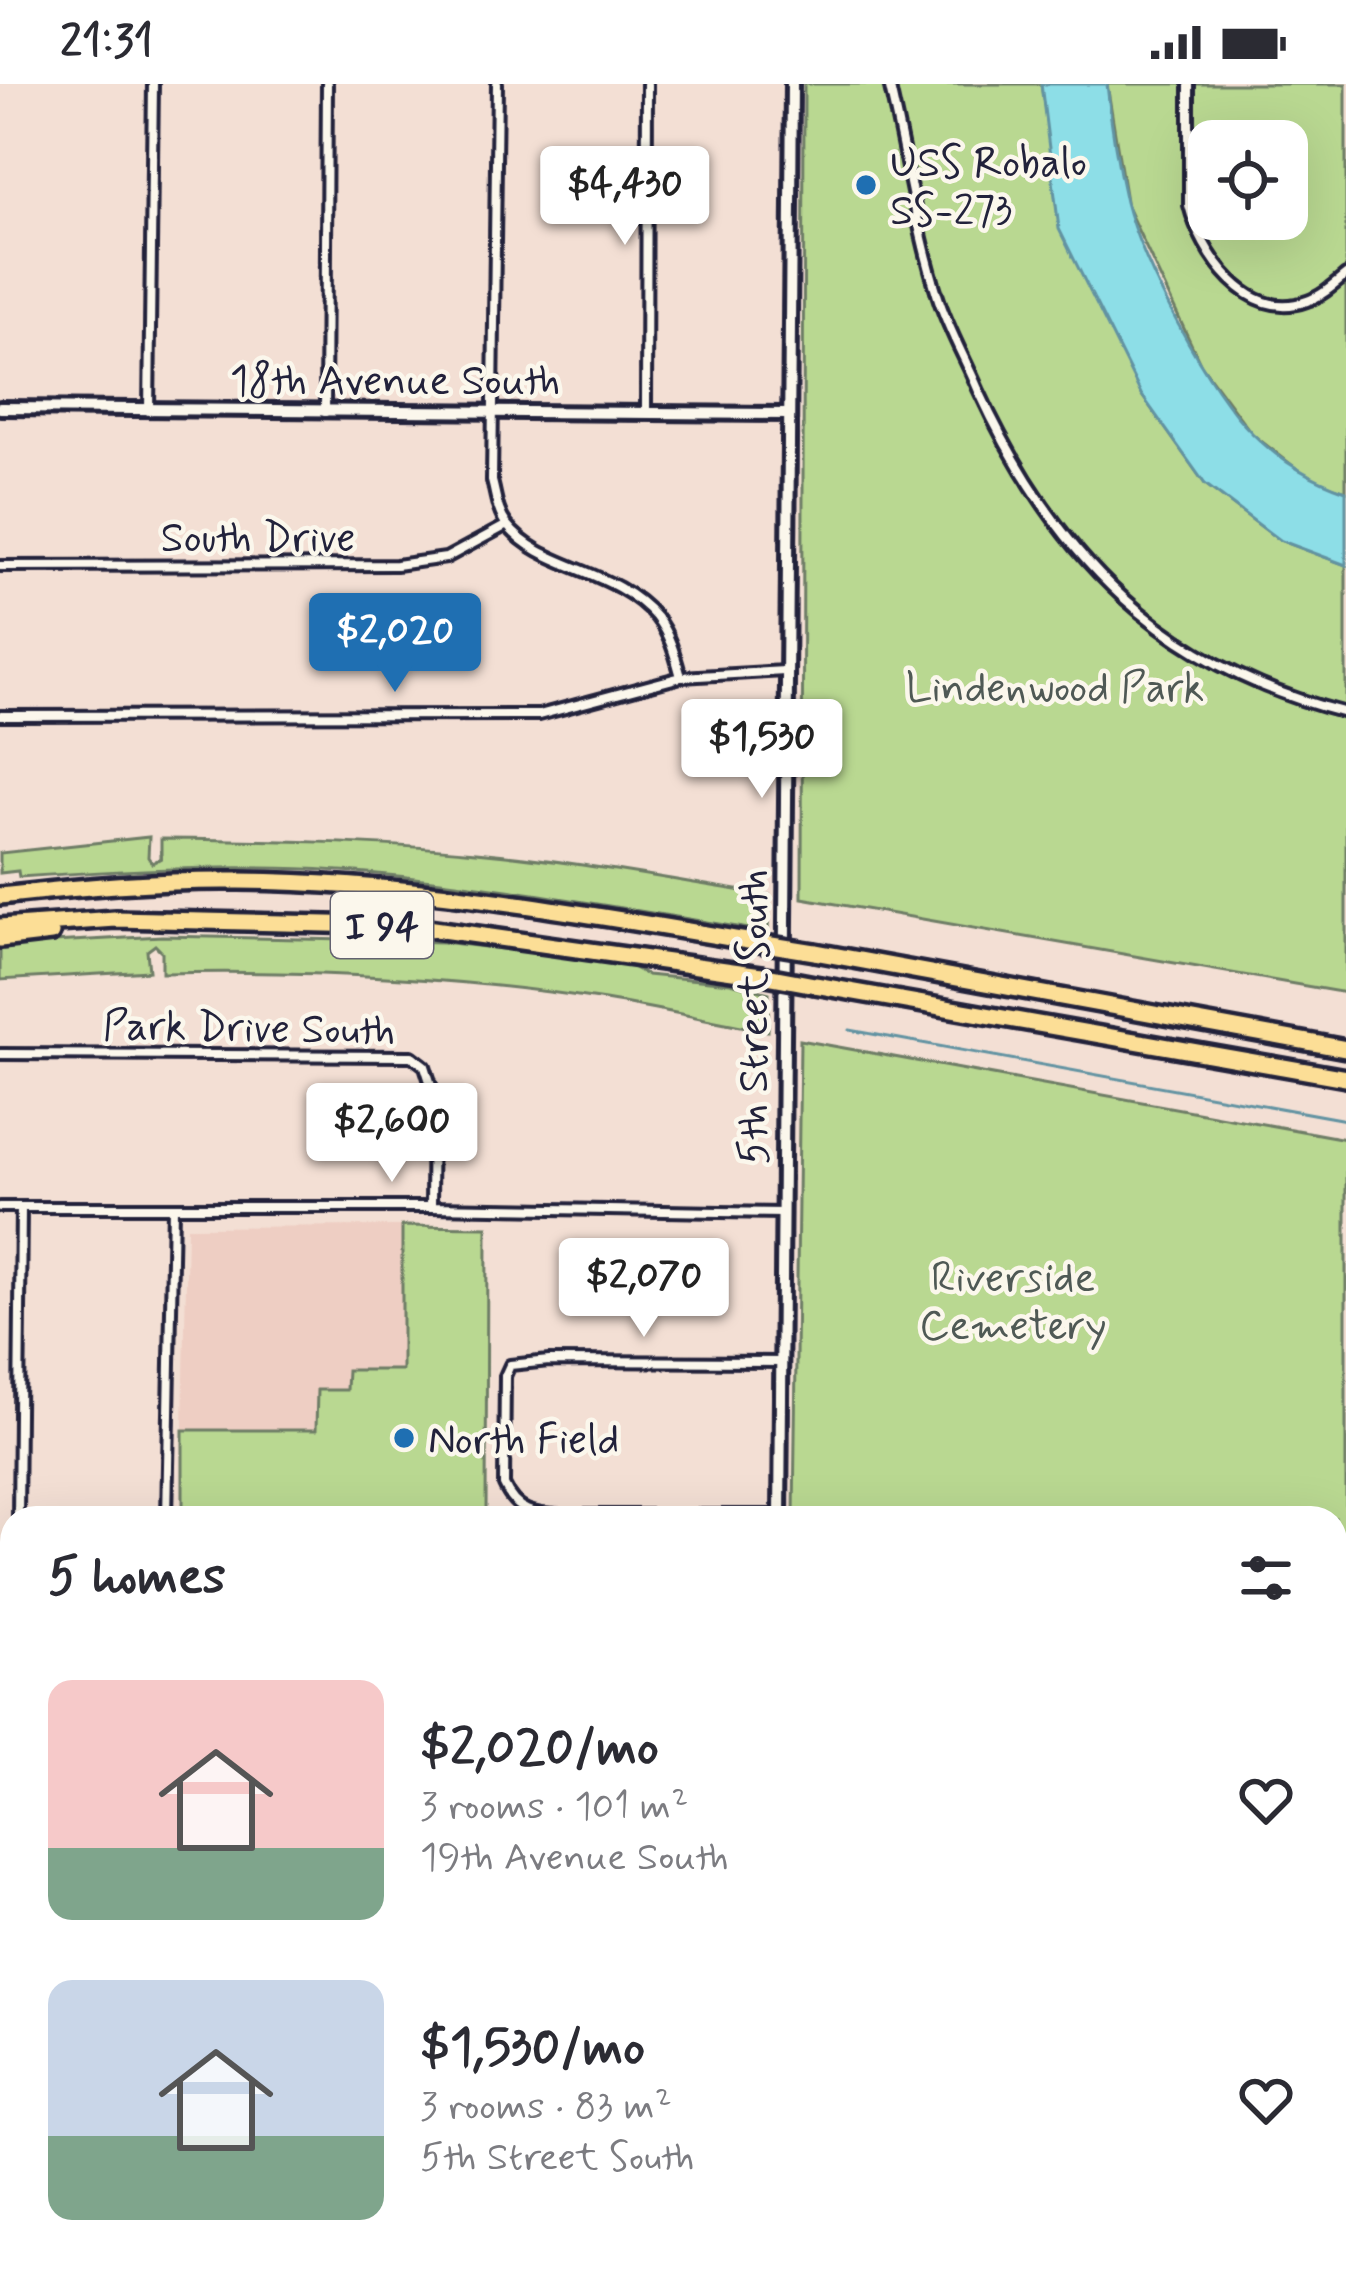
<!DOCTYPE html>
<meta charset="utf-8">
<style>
:root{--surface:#fff;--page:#f7f7f7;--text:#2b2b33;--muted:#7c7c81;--accent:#1f6fb2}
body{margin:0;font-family:Mynerve,sans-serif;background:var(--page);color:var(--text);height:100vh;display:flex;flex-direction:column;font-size:45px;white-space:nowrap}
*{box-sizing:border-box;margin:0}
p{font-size:39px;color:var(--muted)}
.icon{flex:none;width:66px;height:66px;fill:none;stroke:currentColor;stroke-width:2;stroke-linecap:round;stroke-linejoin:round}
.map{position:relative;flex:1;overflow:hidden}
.sheet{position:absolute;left:0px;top:1422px;width:1347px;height:771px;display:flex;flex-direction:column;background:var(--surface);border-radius:36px 36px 0 0;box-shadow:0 12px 48px #0002}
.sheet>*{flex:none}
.buttons{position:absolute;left:1188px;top:36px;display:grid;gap:24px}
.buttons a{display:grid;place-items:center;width:120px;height:120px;border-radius:24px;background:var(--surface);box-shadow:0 12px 48px #0002;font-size:60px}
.price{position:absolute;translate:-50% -102px;padding:0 27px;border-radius:12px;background:#fff;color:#222;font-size:39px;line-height:78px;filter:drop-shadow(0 3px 6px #0008)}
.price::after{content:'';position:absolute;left:50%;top:72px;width:36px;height:27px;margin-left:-18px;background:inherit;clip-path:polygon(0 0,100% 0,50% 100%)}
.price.current{background:var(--accent);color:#fff}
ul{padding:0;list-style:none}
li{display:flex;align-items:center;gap:36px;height:300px;padding:0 48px}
li span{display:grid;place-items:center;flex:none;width:336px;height:240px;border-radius:24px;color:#555}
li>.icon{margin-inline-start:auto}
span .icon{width:144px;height:144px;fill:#fffc;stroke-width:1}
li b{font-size:51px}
h2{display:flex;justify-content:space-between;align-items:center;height:144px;padding:0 48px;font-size:51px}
.status{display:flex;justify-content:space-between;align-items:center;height:84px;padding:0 60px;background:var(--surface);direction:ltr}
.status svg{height:33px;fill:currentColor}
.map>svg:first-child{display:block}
.built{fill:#eecec3}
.green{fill:#b9d891;stroke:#6e7d66;stroke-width:3;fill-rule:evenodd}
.water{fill:#8ddee7;stroke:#6293a2;stroke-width:3}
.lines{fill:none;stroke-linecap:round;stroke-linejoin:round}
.stream{stroke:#6293a2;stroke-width:3}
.street-casing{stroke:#22223b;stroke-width:16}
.secondary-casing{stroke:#22223b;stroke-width:20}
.highway-casing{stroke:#22223b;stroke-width:24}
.street{stroke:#fbf7ec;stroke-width:8}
.secondary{stroke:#fbf7ec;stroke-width:10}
.highway{stroke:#fcde96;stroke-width:15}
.highway-bridge-casing{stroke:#22223b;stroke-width:24;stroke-linecap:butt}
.highway-bridge{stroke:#fcde96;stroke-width:15}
.poi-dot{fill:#1f6fb2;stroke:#fbf7ec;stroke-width:4.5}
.labels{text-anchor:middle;stroke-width:9;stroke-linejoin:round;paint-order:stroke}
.shield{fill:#fbf7ec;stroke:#636270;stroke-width:3}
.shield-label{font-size:39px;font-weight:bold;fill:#22223b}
.poi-label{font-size:42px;fill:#22223b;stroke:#fbf7ec;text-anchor:start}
.street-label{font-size:42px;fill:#22223b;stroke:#fbf7ec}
.park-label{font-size:42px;fill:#4f5955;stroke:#fbf7ec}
</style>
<div class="status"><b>21:31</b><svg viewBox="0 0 49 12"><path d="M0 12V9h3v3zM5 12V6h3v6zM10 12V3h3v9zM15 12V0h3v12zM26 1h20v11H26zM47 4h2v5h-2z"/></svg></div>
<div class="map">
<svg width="1346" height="2191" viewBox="0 0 1346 2191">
<rect width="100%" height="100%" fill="#f3dfd4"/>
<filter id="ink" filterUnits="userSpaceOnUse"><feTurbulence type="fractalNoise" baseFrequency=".00833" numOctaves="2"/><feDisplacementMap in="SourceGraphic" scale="24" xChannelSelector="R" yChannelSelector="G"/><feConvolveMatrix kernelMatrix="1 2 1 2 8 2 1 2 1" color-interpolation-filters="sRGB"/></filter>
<g filter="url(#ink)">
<path class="built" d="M 402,1142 L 402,1286 L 347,1286 L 347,1306 L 317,1346 L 183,1346 L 187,1143 Z"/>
<path class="green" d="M 804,0 L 1041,0 L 1049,55 L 1141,310 L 1205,400 L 1279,456 L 1346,481 L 1346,909 L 802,814 Z
M 1107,0 L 1346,0 L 1346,407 L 1310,395 L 1252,350 L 1201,281 L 1127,123 ZM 1209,57 L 1287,57 L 1287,135 L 1209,135 Z
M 149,753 L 148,773 L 152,779 L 161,774 L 161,755 C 267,756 371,758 476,768 C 574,777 672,796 769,811 L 768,848 C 641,828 515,804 387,791 C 265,778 140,785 19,793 L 18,787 L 0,789 L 0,769 Z
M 162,852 L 443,858 L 627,880 L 647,891 L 730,899 L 769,909 L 768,947 C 713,937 660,925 605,916 C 458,893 310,886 162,889 L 162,868 L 155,861 L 147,867 L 149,887 L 0,896 L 0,861 Z
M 800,956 L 1346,1055 L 1346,2109 L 1335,2104 L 1335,1434 L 794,1434 Z
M 402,1142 L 487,1143 L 486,1434 L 183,1434 L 183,1346 L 316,1346 L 317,1306 L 346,1306 L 347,1286 L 402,1286 Z
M 904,2181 L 1319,2181 L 1346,2191 L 889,2191 Z"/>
<path class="water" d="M 1041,0 L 1107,0 C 1111,40 1117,79 1126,118 C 1141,179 1208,306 1253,350 C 1280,377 1311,395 1346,407 L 1346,481 L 1279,456 L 1205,400 L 1141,310 L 1059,145 Z
M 808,2181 L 904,2181 L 889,2191 L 799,2191 Z"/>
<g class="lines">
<path class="stream" d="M 850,946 L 1346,1036"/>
<defs>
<path id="street" d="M 497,0 L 492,397 C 496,411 497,428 507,441 C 541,485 615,484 656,533 C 670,551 675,571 681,593
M 889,0 C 906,71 916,144 938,213 C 948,245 965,274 978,305 C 1055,473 1163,583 1346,629
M 1189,0 L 1189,121 C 1201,170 1249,239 1307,217 C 1322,212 1334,201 1346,191
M 149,327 L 153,0
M 325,328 L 327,0
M 646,328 L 647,0
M 0,482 L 396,481 L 446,474 L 507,441
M 0,632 L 539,631 L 681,593 L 785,587
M 0,970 L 412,972 L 425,982 L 432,1004 L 431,1123
M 0,1123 L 431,1123 L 783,1129
M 561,1431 L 780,1431
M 18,1434 L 21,1123
M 167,1434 L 173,1123
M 562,1434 L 561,1431 C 534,1431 516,1428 504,1401 L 505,1292 L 510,1281 L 549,1277 L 781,1278
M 0,1808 L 12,1808
M 158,2191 L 158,2181
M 320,2191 L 321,2181"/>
<path id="secondary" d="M 0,324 L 789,330
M 780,1434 L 792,0
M 0,1647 L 12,1647"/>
<path id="highway" d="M 0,812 C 80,803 158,796 239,797 C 413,798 588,830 759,859
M 0,843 L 115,835 L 413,842 L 761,891
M 0,855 L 51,849
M 815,868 L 1346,965
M 815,901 L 1346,994"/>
</defs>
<use href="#street" class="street-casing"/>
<use href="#secondary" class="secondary-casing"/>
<use href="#highway" class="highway-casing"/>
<use href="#street" class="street"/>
<use href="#secondary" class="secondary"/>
<use href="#highway" class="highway"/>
<defs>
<path id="highway-bridge" d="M 759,859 L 815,868
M 761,891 L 815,901"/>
</defs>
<use href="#highway-bridge" class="highway-bridge-casing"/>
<use href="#highway-bridge" class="highway-bridge"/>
</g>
</g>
<g class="poi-dot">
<circle cx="866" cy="101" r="12"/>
<circle cx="404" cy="1354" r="12"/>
</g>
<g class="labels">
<rect class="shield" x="331" y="808" width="102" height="66" rx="9"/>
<g class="shield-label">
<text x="382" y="855">I 94</text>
</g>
<g class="poi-label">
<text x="890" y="92">USS Robalo<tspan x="890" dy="48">SS-273</tspan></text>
<text x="428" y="1369">North Field</text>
</g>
<g class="street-label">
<text x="395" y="310">18th Avenue South</text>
<text x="258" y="467">South Drive</text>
<text transform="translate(752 933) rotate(-90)" y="15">5th Street South</text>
<text transform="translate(249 942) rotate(1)" y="15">Park Drive South</text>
</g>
<g class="park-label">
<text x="1055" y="617">Lindenwood Park</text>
<text x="1013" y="1207">Riverside<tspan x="1013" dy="48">Cemetery</tspan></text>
</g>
</g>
</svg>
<div class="buttons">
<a><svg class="icon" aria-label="locate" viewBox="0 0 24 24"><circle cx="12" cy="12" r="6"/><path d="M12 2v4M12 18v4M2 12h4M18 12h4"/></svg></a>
</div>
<b class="price" style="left:625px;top:164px">$4,430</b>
<b class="price current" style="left:395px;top:611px">$2,020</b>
<b class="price" style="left:762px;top:717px">$1,530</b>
<b class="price" style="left:392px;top:1101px">$2,600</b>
<b class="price" style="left:644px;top:1256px">$2,070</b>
<section class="sheet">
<h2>5 homes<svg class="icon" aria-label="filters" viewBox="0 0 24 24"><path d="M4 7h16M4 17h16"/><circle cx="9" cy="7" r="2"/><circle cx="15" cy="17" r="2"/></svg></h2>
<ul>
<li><span style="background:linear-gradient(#f6c9c9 70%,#7fa58c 0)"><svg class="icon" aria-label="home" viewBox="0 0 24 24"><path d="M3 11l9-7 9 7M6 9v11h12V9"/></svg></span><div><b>$2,020/mo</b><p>3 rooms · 101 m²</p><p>19th Avenue South</p></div><svg class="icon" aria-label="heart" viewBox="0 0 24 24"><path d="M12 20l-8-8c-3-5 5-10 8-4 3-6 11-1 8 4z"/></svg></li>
<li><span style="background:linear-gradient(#c9d6e8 65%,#7fa58c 0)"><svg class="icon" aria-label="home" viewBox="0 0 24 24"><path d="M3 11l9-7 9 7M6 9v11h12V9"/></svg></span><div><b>$1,530/mo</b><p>3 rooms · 83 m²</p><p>5th Street South</p></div><svg class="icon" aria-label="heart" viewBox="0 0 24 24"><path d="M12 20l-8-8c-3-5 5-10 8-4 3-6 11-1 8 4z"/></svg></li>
</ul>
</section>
</div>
